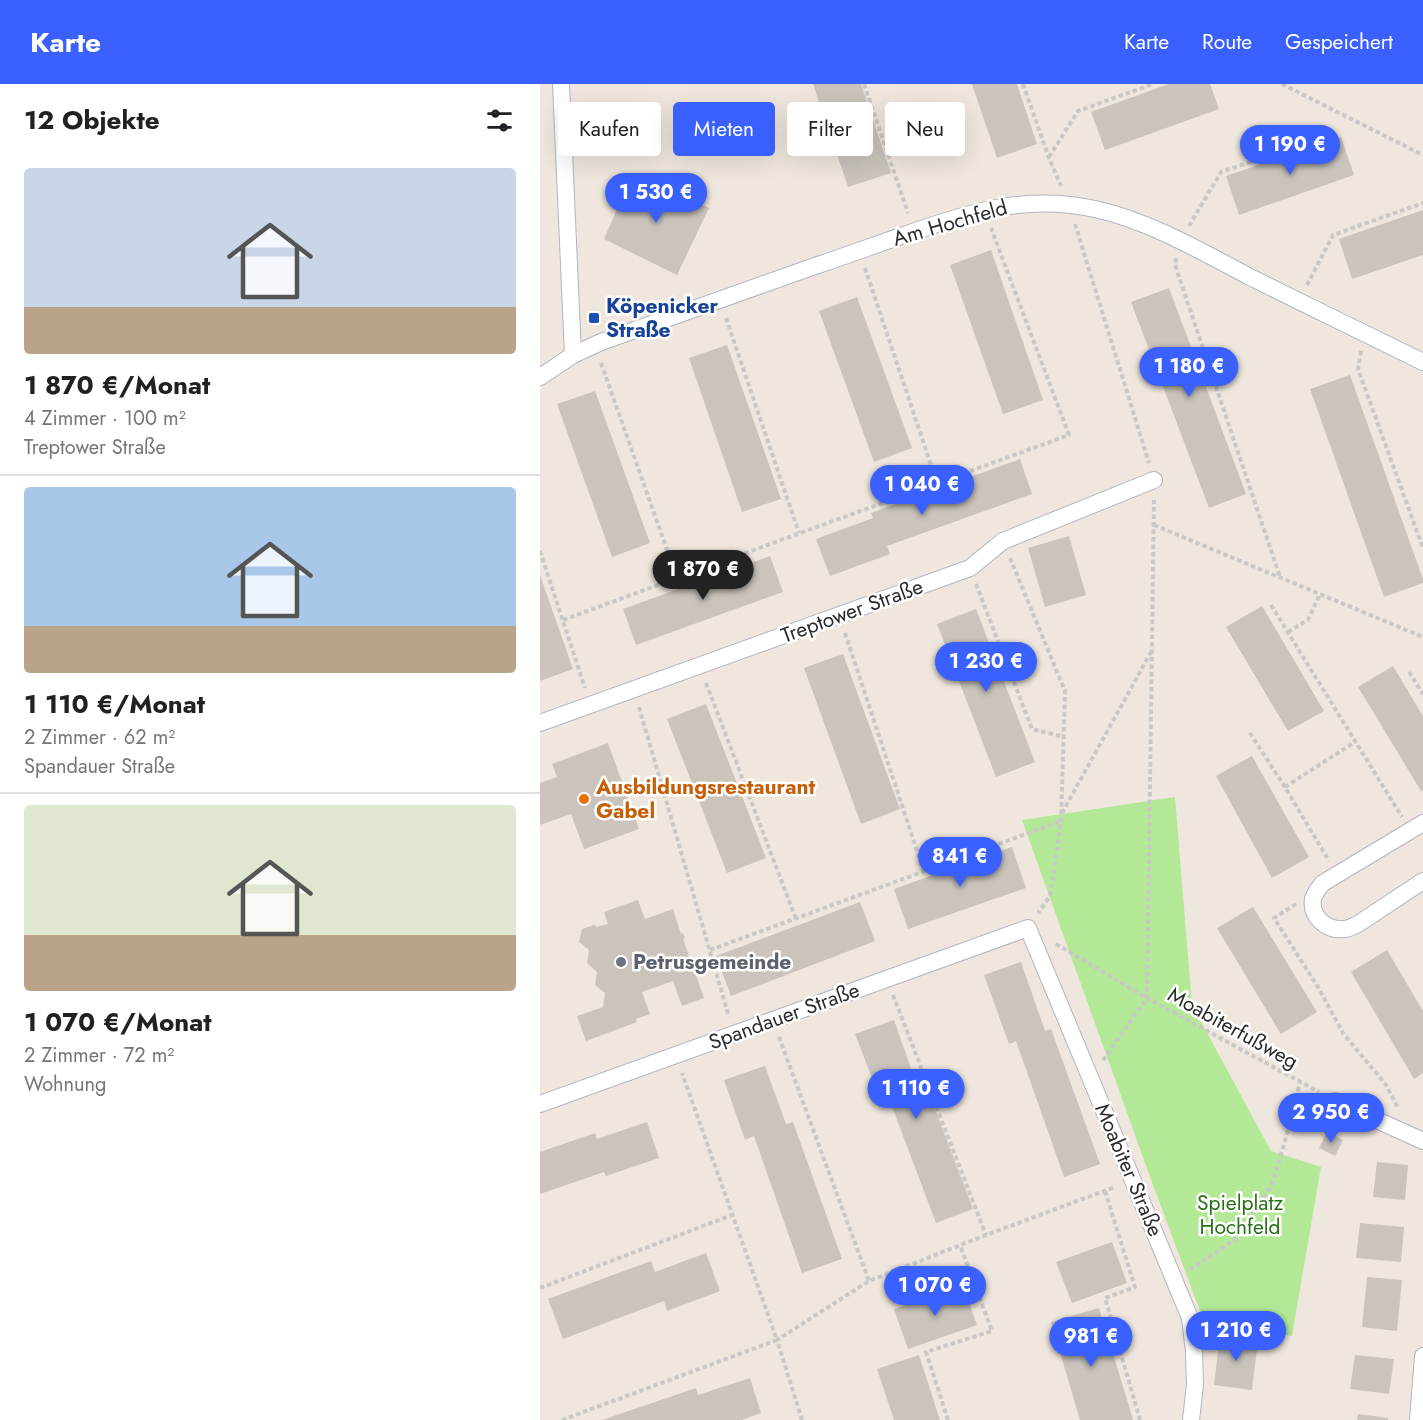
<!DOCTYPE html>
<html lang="de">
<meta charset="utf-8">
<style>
:root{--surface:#fff;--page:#f6f6f6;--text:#202124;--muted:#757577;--line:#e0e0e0;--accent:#3a60ff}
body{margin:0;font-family:Jost,sans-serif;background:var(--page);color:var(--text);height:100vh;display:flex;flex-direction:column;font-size:22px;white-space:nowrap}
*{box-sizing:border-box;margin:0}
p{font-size:20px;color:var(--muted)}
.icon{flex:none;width:33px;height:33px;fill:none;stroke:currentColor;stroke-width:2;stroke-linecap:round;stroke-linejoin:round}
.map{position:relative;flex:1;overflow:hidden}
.side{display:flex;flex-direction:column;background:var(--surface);width:540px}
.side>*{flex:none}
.top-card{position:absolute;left:18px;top:18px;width:570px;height:54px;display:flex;gap:12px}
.price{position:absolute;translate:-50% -51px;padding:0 14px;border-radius:21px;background:var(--accent);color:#fff;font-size:20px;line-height:39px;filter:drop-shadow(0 2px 3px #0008)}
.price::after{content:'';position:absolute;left:50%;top:36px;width:18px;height:14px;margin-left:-9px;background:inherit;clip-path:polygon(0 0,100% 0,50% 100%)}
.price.on{background:#222;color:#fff}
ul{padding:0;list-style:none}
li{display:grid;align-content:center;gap:12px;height:318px;padding:0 24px}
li+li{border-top:2px solid var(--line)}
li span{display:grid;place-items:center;height:186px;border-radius:6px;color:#555}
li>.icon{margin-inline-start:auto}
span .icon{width:108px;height:108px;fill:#fffc;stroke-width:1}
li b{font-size:26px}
h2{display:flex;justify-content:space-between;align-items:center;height:72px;padding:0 24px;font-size:26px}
.pill{padding:0 21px;border-radius:6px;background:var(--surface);box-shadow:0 6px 24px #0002;font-size:21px;line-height:54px}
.pill.on{background:var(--accent);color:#fff}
header{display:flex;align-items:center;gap:36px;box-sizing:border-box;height:84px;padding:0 30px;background:var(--accent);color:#fff}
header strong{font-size:28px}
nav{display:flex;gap:33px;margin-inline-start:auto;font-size:21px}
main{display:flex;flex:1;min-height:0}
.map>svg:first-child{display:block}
.park{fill:#b3e996}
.building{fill:#cac4bd}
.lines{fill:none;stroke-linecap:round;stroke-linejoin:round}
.minor-casing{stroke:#b1b4c1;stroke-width:18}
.path{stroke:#c8c8c8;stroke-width:4;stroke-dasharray:4.5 3;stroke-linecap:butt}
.minor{stroke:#fff;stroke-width:16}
.transit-dot{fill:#1a4fb4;stroke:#fff;stroke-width:2}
.food-dot{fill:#e8710a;stroke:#fff;stroke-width:2}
.worship-dot{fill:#6b7280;stroke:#fff;stroke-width:2}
.labels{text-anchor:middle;stroke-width:5;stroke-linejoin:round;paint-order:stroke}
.street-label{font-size:21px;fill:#2c2c2c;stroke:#fff}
.transit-label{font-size:21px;font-weight:bold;fill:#164399;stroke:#fff;text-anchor:start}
.food-label{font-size:21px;font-weight:bold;fill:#c56008;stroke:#fff;text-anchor:start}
.worship-label{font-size:21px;font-weight:bold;fill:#5b616d;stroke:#fff;text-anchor:start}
.park-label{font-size:21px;fill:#287015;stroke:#fff}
</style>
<header>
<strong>Karte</strong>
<nav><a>Karte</a><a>Route</a><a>Gespeichert</a></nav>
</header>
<main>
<section class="side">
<h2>12 Objekte<svg class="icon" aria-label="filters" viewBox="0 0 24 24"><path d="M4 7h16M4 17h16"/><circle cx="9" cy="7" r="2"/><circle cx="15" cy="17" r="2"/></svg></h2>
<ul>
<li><span style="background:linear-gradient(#c9d6e8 75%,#b9a48a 0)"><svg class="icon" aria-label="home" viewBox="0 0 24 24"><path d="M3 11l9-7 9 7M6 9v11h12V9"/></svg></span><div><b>1 870 €/Monat</b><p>4 Zimmer · 100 m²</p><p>Treptower Straße</p></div></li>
<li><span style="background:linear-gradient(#a9c7e8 75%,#b9a48a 0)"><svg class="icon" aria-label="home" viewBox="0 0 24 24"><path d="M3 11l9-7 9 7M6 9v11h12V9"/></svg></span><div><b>1 110 €/Monat</b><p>2 Zimmer · 62 m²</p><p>Spandauer Straße</p></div></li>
<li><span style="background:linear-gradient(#dfe7d0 70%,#b9a48a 0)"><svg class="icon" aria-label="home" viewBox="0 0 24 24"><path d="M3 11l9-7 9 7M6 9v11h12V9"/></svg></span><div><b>1 070 €/Monat</b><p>2 Zimmer · 72 m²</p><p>Wohnung</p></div></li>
</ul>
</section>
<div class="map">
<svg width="883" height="1336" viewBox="0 0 883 1336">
<rect width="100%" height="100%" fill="#efe7dd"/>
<path class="park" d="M 635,713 L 652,921 L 731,1067 L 781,1083 L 752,1252 L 664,1238 L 609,1090 L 482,736 Z"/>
<path class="building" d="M 273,0 L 321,0 L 351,89 L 308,103 Z
M 432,0 L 477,0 L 497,60 L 457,74 Z
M 629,0 L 670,0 L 679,25 L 565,66 L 551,28 Z
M 801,53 L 814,91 L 699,131 L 686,92 Z
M 93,89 L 169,124 L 137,191 L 64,155 Z
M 883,126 L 883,171 L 812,195 L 799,155 Z
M 451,166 L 503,316 L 463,330 L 410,181 Z
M 629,204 L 706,410 L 669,424 L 591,218 Z
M 317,213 L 372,364 L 334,378 L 279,227 Z
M 187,261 L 241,415 L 202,428 L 149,274 Z
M 810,291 L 883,495 L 883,499 L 844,513 L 770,305 Z
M 55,307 L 110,459 L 72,473 L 17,320 Z
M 480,375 L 492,410 L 347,462 L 350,470 L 290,492 L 276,455 L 333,434 L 331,429 Z
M 529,452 L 546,511 L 505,523 L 488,464 Z
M 230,472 L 243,508 L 96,561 L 83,525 Z
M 0,491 L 33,585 L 0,597 Z
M 722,522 L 784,627 L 748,647 L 686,543 Z
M 436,525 L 495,678 L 456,693 L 397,540 Z
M 303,570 L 360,725 L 321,740 L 264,584 Z
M 853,582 L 883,632 L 883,706 L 881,707 L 818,603 Z
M 166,620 L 226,774 L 187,789 L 127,635 Z
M 68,659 L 99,745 L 44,765 L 31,730 L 0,741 L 0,699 L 17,693 L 12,680 Z
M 712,672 L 769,773 L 732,794 L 676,692 Z
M 472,763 L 486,804 L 368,845 L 354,805 Z
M 98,816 L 105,835 L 133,825 L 141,850 L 143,849 L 145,854 L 143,855 L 164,914 L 142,922 L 133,897 L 102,908 L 110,930 L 96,935 L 97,938 L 46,957 L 37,932 L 63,923 L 65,909 L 55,901 L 57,888 L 47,879 L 49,866 L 39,858 L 42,845 L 54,841 L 57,843 L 68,840 L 64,828 Z
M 320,818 L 335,857 L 191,912 L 176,872 Z
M 713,823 L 777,928 L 741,950 L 677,844 Z
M 847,866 L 883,927 L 883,989 L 874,995 L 811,888 Z
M 481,878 L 505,947 L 511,945 L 560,1080 L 524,1093 L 476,957 L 469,960 L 444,891 Z
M 354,936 L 374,993 L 382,991 L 433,1125 L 396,1139 L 345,1004 L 337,1007 L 315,950 Z
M 225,982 L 246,1040 L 253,1038 L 302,1175 L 262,1189 L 214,1052 L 205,1056 L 184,996 Z
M 107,1038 L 119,1074 L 66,1092 L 64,1088 L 0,1110 L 0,1068 L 55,1049 L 57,1055 Z
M 787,1048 L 803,1056 L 795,1072 L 779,1064 Z
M 837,1078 L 868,1081 L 865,1116 L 833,1113 Z
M 820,1139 L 864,1143 L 861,1178 L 816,1174 Z
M 572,1158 L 587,1199 L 532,1219 L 516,1178 Z
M 166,1169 L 180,1207 L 127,1227 L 124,1217 L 23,1255 L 8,1215 L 111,1177 L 115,1188 Z
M 827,1193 L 862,1196 L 857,1247 L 822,1243 Z
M 423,1202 L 437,1241 L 368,1265 L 354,1225 Z
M 559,1224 L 589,1322 L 593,1336 L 540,1336 L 511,1238 Z
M 680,1251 L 718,1256 L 712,1306 L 674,1301 Z
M 379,1271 L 400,1336 L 354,1336 L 337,1285 Z
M 815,1271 L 854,1275 L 849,1310 L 810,1305 Z
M 210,1294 L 221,1329 L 202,1336 L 62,1336 L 156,1304 L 158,1311 Z
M 818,1330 L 848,1334 L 848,1336 L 817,1336 Z"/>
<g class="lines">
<defs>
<path id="minor" d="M 21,0 L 33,271
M 0,293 L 33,271 L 61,258 C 132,233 203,208 275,182 C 305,172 335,161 364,151 C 429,128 485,110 555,125 C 609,137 659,166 708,192 C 766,221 824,249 883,278
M 0,639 L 430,484 L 463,457 L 614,396
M 883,739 L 783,799 C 779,804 775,808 773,815 C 770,833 787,847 804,845 C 809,845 813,842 818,840 L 883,797
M 795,1017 L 883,1057
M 0,1020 L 488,844 L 650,1234 L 654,1268 L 655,1301 L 651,1336
M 878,1336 L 883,1272"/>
</defs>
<use href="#minor" class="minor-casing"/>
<path class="path" d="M 324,0 L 368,129
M 483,0 L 509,74 L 521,102
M 742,0 L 883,71
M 509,73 L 538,27 L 613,0
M 535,140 L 609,379
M 649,142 L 681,88 L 785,52
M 636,174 L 635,181 L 740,493
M 325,184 L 397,399
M 767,201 L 793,151 L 883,119
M 186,234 L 259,449
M 821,267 L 818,285 L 883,464
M 61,279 L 137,494 L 529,351 L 451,144
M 614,441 L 883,553
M 0,467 L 45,604
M 470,474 L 525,607 L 521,737 L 510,812 L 498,829
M 436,500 L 492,645 L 524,653
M 731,521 L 862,733
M 23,536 L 137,494
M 748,548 L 768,536 L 780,510
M 305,549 L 384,788
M 869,588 L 883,610
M 166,599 L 256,835
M 99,623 L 189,933
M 710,649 L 745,703 L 789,777
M 745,703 L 815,658
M 522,729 L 611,568
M 756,820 L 734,834 L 778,903 L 803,949 L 846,1001 L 858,1024
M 516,860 L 607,914 L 779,1008
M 170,866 L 521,737
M 353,911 L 446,1151
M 239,953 L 329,1197
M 563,976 L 607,914 L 614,416
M 565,1107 L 595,1203 L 565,1214 L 600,1336
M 650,1186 L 697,1154 L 732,1100 L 745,1057 L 760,998
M 0,1204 L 192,1131
M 22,1336 L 237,1256 L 142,989
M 262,1336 L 237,1256 L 329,1197 L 446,1151 L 575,1103
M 408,1336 L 386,1268 L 452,1247 L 420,1161"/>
<use href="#minor" class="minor"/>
</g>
<rect class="transit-dot" x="48" y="228" width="12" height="12" rx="3"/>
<circle class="food-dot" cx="44" cy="715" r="6"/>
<circle class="worship-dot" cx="81" cy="878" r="6"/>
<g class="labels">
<g class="street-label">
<text transform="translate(410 139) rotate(-16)" y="7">Am Hochfeld</text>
<text transform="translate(312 527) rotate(-20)" y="7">Treptower Straße</text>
<text transform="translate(244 932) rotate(-20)" y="7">Spandauer Straße</text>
<text transform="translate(693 944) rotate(29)" y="7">Moabiterfußweg</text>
<text transform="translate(589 1086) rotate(67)" y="7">Moabiter Straße</text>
</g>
<g class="transit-label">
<text x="66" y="229">Köpenicker<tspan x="66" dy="24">Straße</tspan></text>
</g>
<g class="food-label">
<text x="56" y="710">Ausbildungsrestaurant<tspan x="56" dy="24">Gabel</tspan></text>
</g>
<g class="worship-label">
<text x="93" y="885">Petrusgemeinde</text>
</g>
<g class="park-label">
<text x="700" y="1126">Spielplatz<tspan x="700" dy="24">Hochfeld</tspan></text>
</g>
</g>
</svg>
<b class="price" style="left:750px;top:92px">1 190 €</b>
<b class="price" style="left:116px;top:140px">1 530 €</b>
<b class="price" style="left:649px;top:314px">1 180 €</b>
<b class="price" style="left:382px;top:432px">1 040 €</b>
<b class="price on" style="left:163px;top:517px">1 870 €</b>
<b class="price" style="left:446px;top:609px">1 230 €</b>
<b class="price" style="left:420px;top:804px">841 €</b>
<b class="price" style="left:376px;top:1036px">1 110 €</b>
<b class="price" style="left:791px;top:1060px">2 950 €</b>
<b class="price" style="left:395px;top:1233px">1 070 €</b>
<b class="price" style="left:696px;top:1278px">1 210 €</b>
<b class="price" style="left:551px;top:1284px">981 €</b>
<div class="top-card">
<a class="pill">Kaufen</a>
<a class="pill on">Mieten</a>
<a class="pill">Filter</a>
<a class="pill">Neu</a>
</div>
</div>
</main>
